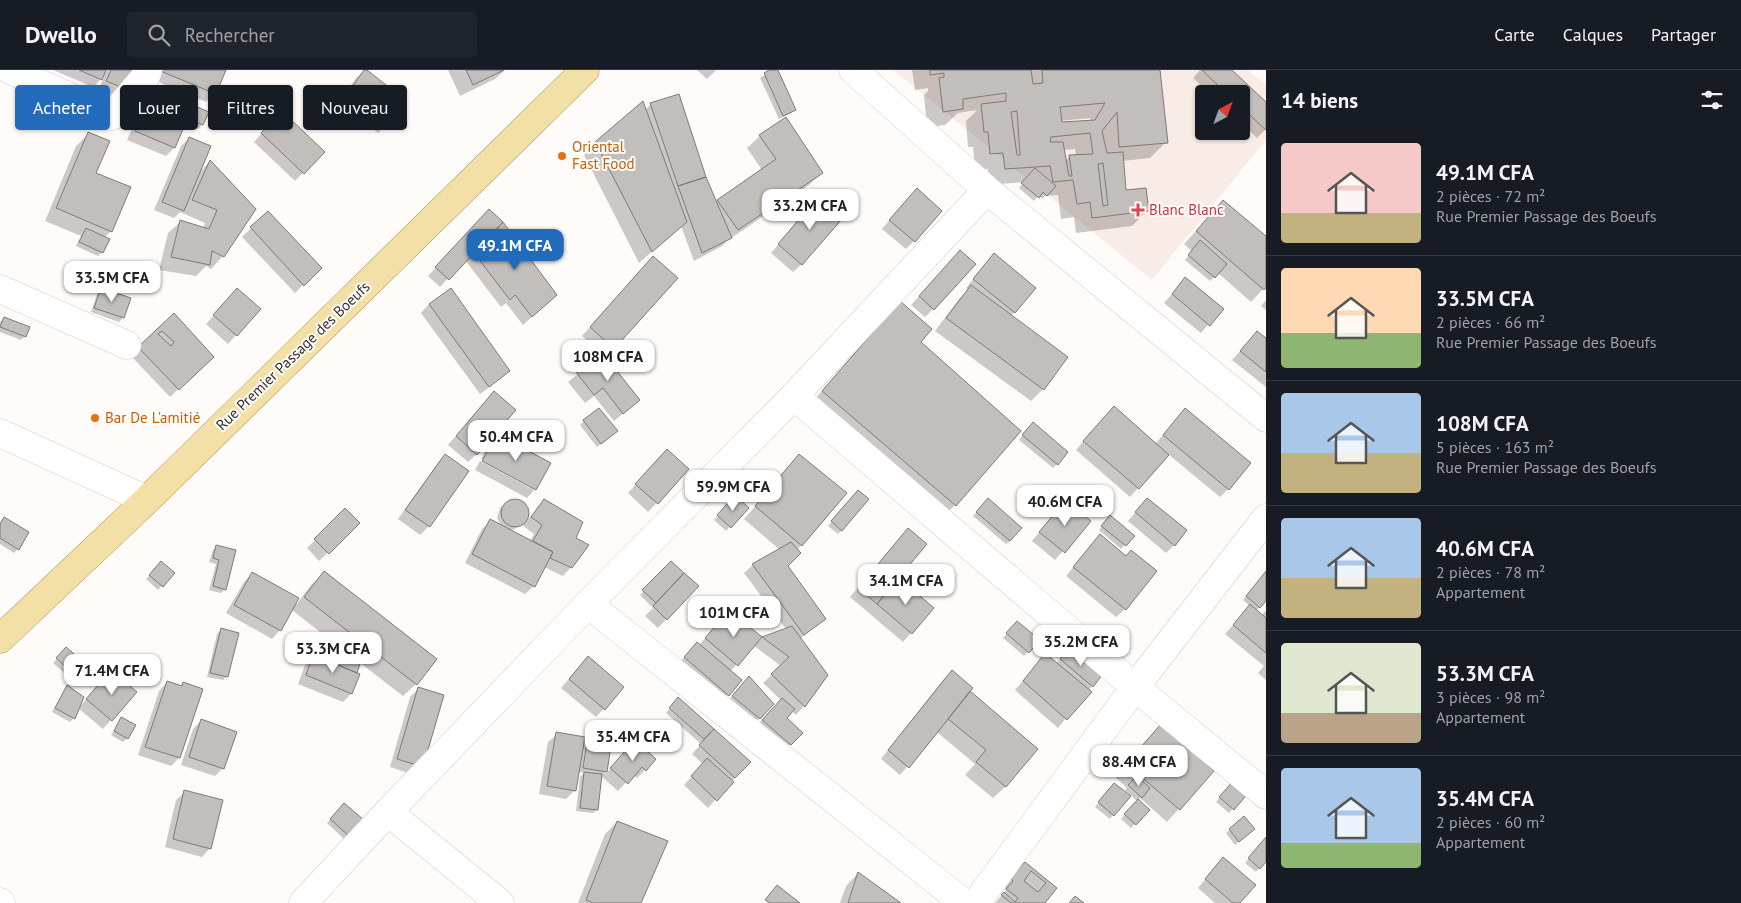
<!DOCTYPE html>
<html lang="fr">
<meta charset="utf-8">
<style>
:root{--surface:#171b24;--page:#20242c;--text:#f1f3f6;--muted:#9ea1a6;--line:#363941;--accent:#226bbb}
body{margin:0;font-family:"PT Sans",sans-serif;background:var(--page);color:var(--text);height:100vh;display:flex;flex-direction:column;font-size:19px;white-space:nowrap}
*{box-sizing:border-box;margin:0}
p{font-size:16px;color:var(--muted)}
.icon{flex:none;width:28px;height:28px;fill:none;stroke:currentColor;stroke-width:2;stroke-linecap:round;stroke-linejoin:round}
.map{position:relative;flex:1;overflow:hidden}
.panel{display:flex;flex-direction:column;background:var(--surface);width:475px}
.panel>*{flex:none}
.guide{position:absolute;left:15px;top:15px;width:475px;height:45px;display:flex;gap:10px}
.needle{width:32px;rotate:41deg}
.fabs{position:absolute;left:1195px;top:15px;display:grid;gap:10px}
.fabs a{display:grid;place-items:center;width:55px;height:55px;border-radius:5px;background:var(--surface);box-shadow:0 1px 4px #0004;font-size:25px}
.price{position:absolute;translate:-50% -42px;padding:0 11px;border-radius:10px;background:#fff;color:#222;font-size:16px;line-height:32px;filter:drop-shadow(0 1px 2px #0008)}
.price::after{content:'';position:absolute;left:50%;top:30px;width:15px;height:11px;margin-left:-8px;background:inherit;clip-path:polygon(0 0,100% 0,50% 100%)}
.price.active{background:var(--accent);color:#fff}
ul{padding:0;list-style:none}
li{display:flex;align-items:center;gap:15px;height:125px;padding:0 15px}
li+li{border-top:1px solid var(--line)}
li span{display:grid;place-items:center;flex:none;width:140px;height:100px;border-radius:5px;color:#555}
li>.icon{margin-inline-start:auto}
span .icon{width:60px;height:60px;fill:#fffc;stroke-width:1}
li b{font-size:21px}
h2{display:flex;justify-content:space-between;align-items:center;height:60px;padding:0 15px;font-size:21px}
.pill{padding:0 18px;border-radius:5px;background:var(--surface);box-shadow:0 1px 4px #0004;font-size:18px;line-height:45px}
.pill.active{background:var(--accent);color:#fff}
header{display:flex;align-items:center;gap:30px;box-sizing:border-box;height:70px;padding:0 25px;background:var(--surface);border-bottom:1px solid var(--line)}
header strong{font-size:24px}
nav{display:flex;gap:28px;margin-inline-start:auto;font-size:18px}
.search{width:350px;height:45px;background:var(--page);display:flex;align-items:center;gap:12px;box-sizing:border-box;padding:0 18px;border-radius:5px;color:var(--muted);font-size:19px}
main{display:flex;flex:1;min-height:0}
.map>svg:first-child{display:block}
.built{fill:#f9ece7;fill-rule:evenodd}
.shadow{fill:#0003;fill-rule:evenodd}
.building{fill:#c1bebb;stroke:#7d7a78;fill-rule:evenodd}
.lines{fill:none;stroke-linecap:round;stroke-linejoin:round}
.minor-casing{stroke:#d1cdcb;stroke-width:29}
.major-casing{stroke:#a99657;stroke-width:29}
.minor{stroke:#fff;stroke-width:28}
.major{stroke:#f2e0a6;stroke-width:28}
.food-dot{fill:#e8710a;stroke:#fffbf9;stroke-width:2}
.health-dot{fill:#e0444e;stroke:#fffbf9;stroke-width:2}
.labels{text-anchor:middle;stroke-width:4;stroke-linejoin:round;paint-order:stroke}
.food-label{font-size:15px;fill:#c56008;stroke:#fffbf9;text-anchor:start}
.health-label{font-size:15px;fill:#be3a42;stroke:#fffbf9;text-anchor:start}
.street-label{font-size:15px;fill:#333131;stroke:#fffbf9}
</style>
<header>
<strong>Dwello</strong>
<div class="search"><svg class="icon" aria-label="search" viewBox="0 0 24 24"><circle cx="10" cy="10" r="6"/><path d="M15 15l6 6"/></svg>Rechercher</div>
<nav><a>Carte</a><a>Calques</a><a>Partager</a></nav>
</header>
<main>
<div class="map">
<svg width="1266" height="833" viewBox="0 0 1266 833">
<rect width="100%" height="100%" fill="#fffbf9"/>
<path class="built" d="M 893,0 L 1248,0 L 1266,15 L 1266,70 L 1152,210 ZM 1204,24 L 1241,24 L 1241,61 L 1204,61 Z"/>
<path class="shadow" d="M 53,0 L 147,0 L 129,32 L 99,19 L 105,5 L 93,17 Z
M 154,0 L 224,0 L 215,24 L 206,32 L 151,9 Z
M 365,0 L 403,30 L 387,54 L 378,63 L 339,33 L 356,8 Z
M 448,0 L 505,0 L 495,9 L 460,26 Z
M 697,0 L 716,0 L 707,9 Z
M 772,0 L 776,0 L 795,39 L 791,43 L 779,49 L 760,8 Z
M 912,0 L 1159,0 L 1166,72 L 1150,88 L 1122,91 L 1125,122 L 1148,140 L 1132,156 L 1076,163 L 1074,147 L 1061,149 L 1058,125 L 1045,126 L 1043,128 L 1037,127 L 1034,131 L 1019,118 L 1024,112 L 989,115 L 988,99 L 975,99 L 973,77 L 968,77 L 966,51 L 977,40 L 958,43 L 945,55 L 927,57 L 924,25 L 928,21 L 928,18 L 915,20 ZM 1091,48 L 1089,52 L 1059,53 L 1059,51 ZM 1075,79 L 1076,86 L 1070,86 L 1065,91 L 1063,80 Z
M 1200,0 L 1230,0 L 1266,33 L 1266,59 L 1257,68 L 1241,53 L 1241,24 L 1210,24 L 1193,8 Z
M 176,29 L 208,43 L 202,55 L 198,59 L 185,52 L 174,78 L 166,86 L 127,70 L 138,45 L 146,36 L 167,45 L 172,33 Z
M 651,34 L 705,107 L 716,132 L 762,100 L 747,78 L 760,66 L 822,102 L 809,115 L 727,171 L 722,176 L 694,191 L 681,156 L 639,193 L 584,85 L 596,73 L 645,40 Z
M 273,51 L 323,82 L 295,111 L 254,72 Z
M 88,64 L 95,103 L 111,161 L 104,168 L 102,182 L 98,186 L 76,176 L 81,166 L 45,151 L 76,76 Z
M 189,68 L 198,104 L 210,91 L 254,139 L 223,186 L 211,199 L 206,196 L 196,206 L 159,200 L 168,163 L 181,151 L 203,159 L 205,153 L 180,142 L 174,148 L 154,140 L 181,76 Z
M 908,128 L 914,171 L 906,179 L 882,159 Z
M 1223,131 L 1266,168 L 1266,216 L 1251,232 L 1218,203 L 1210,211 L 1185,190 L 1192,181 L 1184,174 Z
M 810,137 L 802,194 L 793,202 L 771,183 Z
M 267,142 L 320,198 L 295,223 L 242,167 Z
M 481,149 L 547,233 L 523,255 L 506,233 L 501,237 L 465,190 L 440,217 L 428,206 Z
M 952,190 L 933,239 L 925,247 L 911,235 Z
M 986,193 L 1034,218 L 1011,246 L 1043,319 L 1031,331 L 935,261 L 959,229 L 968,220 L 966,218 Z
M 645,196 L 613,278 L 605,287 L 639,330 L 614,351 L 594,326 L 585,333 L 568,312 L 602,284 L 582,266 Z
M 1185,209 L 1222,239 L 1201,263 L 1164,233 Z
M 101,220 L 129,229 L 123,248 L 119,252 L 91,242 L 97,224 Z
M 229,228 L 236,265 L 228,274 L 206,254 Z
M 1266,230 L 1266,240 L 1261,236 Z
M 429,234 L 509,301 L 500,309 L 480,324 L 421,243 Z
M 174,245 L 204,295 L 170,327 L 131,286 Z
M 4,248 L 25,266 L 21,270 L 0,262 L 0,252 Z
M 884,249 L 919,273 L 955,435 L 939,451 L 808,337 Z
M 1257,262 L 1266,270 L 1266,317 L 1232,290 Z
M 486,331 L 477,384 L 468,392 L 448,375 Z
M 1185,340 L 1228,419 L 1220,427 L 1168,384 L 1130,427 L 1076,380 L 1105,346 L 1155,374 Z
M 584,351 L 612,365 L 597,377 L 580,355 Z
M 1029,358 L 1057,394 L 1053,398 L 1019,370 Z
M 497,366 L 549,394 L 535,419 L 527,428 L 475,400 L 480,391 L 534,420 L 534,418 L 481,389 L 489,374 Z
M 445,385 L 468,401 L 429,456 L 420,465 L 398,449 L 437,394 Z
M 800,386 L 801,475 L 787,496 L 824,548 L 800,569 L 827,605 L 804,636 L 796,645 L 792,641 L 785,648 L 801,663 L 782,683 L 754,659 L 781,630 L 763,613 L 781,596 L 753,575 L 730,602 L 728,625 L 719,633 L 676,596 L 697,573 L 699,575 L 729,541 L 758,572 L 762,568 L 786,559 L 744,503 L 753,495 L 780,480 L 744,449 Z
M 659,389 L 688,399 L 648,442 L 628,423 Z
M 854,425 L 842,460 L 838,464 L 828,456 Z
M 735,427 L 747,438 L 726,461 L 714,450 Z
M 515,430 L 524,433 L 528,443 L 524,454 L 544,431 L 574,468 L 571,497 L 563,506 L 544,497 L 534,516 L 525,524 L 465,493 L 482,459 L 490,451 L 501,456 L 497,448 L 500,438 L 505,434 ZM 522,455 L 534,464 L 530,471 L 510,461 Z
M 984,434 L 1010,471 L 1006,474 L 973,446 Z
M 1139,438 L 1174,475 L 1166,483 L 1128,451 Z
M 345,440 L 358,453 L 319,491 L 307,478 Z
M 1057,440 L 1089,451 L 1055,490 L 1032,471 Z
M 4,448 L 18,479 L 14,483 L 0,474 L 0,453 Z
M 1107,450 L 1133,466 L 1121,479 L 1099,460 Z
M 908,459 L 897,508 L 933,538 L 903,572 L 850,527 Z
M 1092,474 L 1125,539 L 1116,547 L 1066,506 Z
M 217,476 L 225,519 L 221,523 L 209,520 L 216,494 L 209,492 L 213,480 Z
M 671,493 L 697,516 L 658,558 L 645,546 L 653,538 L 640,525 Z
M 157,497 L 173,503 L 158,520 L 146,509 Z
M 1266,502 L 1266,529 L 1256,541 L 1261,546 L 1266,540 L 1266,610 L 1258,603 L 1264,596 L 1225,564 L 1250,536 L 1243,530 Z
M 324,503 L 435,589 L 416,614 L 403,626 L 359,592 L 351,624 L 343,632 L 298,614 L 305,595 L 314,587 L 317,588 L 322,575 L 326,571 L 334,573 L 292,540 L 280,560 L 272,569 L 226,543 L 244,512 L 252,504 L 296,535 L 311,515 Z
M 1013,556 L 1028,582 L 1024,586 L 1003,568 Z
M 221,560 L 227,606 L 223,610 L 207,607 L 217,564 Z
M 66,579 L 85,595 L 72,610 L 53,593 Z
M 1065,583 L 1092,616 L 1058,658 L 1015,620 L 1045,585 L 1056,594 Z
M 580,596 L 623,618 L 596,647 L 561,618 Z
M 952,601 L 968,622 L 1006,716 L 993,728 L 965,705 L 975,694 L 937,662 L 900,705 L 881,689 L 943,610 Z
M 749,607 L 772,634 L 751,657 L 724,635 Z
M 102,610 L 135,622 L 103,659 L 78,638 L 74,648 L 70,652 L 52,642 L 64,621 L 68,617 L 79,638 Z
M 167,612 L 180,617 L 184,613 L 202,620 L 179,688 L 171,696 L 138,685 L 159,621 Z
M 418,619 L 422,696 L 414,705 L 390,697 L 410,627 Z
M 678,629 L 749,692 L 708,738 L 684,715 L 703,694 L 692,684 L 701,674 L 666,643 Z
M 121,649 L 127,668 L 123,672 L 111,665 Z
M 201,651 L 223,698 L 215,706 L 181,695 L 193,659 Z
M 1161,656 L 1213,701 L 1167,752 L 1140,728 L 1138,730 L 1148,740 L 1131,758 L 1121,749 L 1137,731 L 1125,720 L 1127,718 L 1115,707 Z
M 557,664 L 583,673 L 589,667 L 610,670 L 605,705 L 626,680 L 645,700 L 637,708 L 633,705 L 618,721 L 601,706 L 597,740 L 593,743 L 576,741 L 580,707 L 584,703 L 578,701 L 575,720 L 566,729 L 539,724 L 548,672 Z
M 1230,715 L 1247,722 L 1229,743 L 1216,732 Z
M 1110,718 L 1113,745 L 1110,749 L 1095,737 Z
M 185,722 L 210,778 L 202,787 L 165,777 L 176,730 Z
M 344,734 L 362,750 L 344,769 L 327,753 Z
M 1244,748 L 1249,763 L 1235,775 L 1226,763 Z
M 617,752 L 640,833 L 578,833 L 605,764 Z
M 1266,768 L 1266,790 L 1256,802 L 1245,793 Z
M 1025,793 L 1055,818 L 1043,833 L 995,833 L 1006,820 L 1003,817 Z
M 1215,797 L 1239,833 L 1215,833 L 1198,818 Z
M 858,803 L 899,833 L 840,833 L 846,816 Z"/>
<path class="building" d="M 79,0 L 106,0 L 102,10 Z
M 111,0 L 148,0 L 138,24 L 106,11 Z
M 158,0 L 226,0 L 216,24 Z
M 364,0 L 367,0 L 405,30 L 388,55 L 347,24 Z
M 466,0 L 504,0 L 473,15 Z
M 769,0 L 778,0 L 796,40 L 783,46 L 764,3 Z
M 930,0 L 1031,0 L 1033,14 L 1043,13 L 1042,0 L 1160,0 L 1168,73 L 1119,77 L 1117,42 L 1102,61 L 1107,83 L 1123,82 L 1126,120 L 1146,118 L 1149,141 L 1092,148 L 1090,132 L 1077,134 L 1073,110 L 1053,112 L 1050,96 L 1005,99 L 1003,83 L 990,84 L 988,62 L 984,62 L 981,34 L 1006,31 L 1006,23 L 963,29 L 963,39 L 943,42 L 939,8 L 944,7 L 944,3 L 930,5 ZM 1105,33 L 1095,50 L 1062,52 L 1060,37 ZM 1017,41 L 1020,85 L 1017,85 L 1011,42 ZM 1090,63 L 1093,84 L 1069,85 L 1072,106 L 1069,106 L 1063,72 L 1050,72 L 1051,67 ZM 1103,93 L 1108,135 L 1103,136 L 1098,94 Z
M 1202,0 L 1232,0 L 1266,32 L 1266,60 L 1241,37 L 1241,24 L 1227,24 Z
M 679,24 L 706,107 L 678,116 L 650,33 Z
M 176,28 L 209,42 L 203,55 L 170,40 Z
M 643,31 L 687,152 L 652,182 L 595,72 Z
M 146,35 L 186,52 L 175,78 L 135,61 Z
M 282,41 L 325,82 L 304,104 L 261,63 Z
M 786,47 L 823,103 L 738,160 L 717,130 L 776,89 L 759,65 Z
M 88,62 L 110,71 L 96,103 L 131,117 L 112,162 L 56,138 Z
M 189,67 L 211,76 L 184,141 L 162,132 Z
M 210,90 L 256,139 L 224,187 L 212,181 L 210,195 L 171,187 L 180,150 L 209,159 L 217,140 L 192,130 Z
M 1035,98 L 1056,116 L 1047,126 L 1043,122 L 1039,128 L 1021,113 Z
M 706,107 L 732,168 L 702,183 L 678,116 Z
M 917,118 L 942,141 L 915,172 L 889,150 Z
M 818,127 L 843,148 L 802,195 L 778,174 Z
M 1223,130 L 1266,166 L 1266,218 L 1264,220 L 1196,161 Z
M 489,139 L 503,152 L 449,210 L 435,197 Z
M 268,141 L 322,198 L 304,216 L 250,157 Z
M 503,152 L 557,225 L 532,247 L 515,225 L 510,230 L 474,183 Z
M 86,158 L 110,169 L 103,183 L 79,172 Z
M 1200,170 L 1227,194 L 1215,208 L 1188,185 Z
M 960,180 L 976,194 L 934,240 L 919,226 Z
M 994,183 L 1036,218 L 1015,243 L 973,209 Z
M 653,186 L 678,208 L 614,279 L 590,257 Z
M 1185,207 L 1224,239 L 1210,256 L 1172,224 Z
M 971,215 L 1068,287 L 1044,320 L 946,248 Z
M 101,218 L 131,228 L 124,248 L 94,238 Z
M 237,218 L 261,239 L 237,266 L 213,245 Z
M 451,218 L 510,301 L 489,317 L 429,234 Z
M 900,231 L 932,259 L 921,272 L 1021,361 L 956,436 L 822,321 Z
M 174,243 L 214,287 L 179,320 L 138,277 ZM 162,261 L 174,272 L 171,276 L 158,264 Z
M 4,247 L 30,257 L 26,267 L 0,257 Z
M 1257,261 L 1266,268 L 1266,302 L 1240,281 Z
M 602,282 L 640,330 L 623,344 L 603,318 L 594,325 L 576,302 Z
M 494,321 L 516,340 L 477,385 L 456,366 Z
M 1114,336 L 1169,385 L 1139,419 L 1083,371 Z
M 599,338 L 618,361 L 601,374 L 583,350 Z
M 1185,338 L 1251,393 L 1229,420 L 1163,365 Z
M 1033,352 L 1068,382 L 1058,395 L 1022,365 Z
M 497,364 L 551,393 L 536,420 L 482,391 Z
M 667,379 L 689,399 L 658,434 L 635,414 Z
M 445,384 L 469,401 L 430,457 L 405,440 Z
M 799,384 L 847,423 L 802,476 L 755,436 Z
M 858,420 L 869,429 L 842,461 L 831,451 Z
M 735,425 L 749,438 L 731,458 L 717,445 Z
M 988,428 L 1022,458 L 1010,471 L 976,442 Z
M 1147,428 L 1187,460 L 1175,476 L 1135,442 Z
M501 443a14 14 0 1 1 28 0a14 14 0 1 1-28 0Z
M 544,429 L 583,452 L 576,468 L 589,475 L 572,498 L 550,488 L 553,482 L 533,471 L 542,455 L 531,447 Z
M 1066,430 L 1091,451 L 1065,483 L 1039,462 Z
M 345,438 L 360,453 L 329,484 L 314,469 Z
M 1110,445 L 1135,466 L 1126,476 L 1101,456 Z
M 4,447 L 29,462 L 19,480 L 0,468 L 0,454 Z
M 490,449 L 553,482 L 535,517 L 472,484 Z
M 908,458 L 927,474 L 877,534 L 858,518 Z
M 1100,464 L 1126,486 L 1131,480 L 1157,501 L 1126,540 L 1073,497 Z
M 791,472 L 801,483 L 788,496 L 826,549 L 804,565 L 752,494 Z
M 216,475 L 236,480 L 226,520 L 213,516 L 219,490 L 213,488 Z
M 161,491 L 175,503 L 163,517 L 149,505 Z
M 671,491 L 684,503 L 656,533 L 642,520 Z
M 324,501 L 437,589 L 417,615 L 304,527 Z
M 1266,501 L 1266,531 L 1260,538 L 1246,526 Z
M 252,502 L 299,528 L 281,561 L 234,535 Z
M 684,503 L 699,516 L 667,550 L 653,536 Z
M 899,508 L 934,538 L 912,564 L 877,534 Z
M 1250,534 L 1266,548 L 1266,583 L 1233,555 Z
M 729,540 L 762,567 L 738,596 L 705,568 Z
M 1017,551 L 1040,570 L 1029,583 L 1006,563 Z
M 792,556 L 828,605 L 805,637 L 771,604 L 789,587 L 762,567 Z
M 221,558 L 239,563 L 228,607 L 210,603 Z
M 326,569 L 364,582 L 357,603 L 319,587 Z
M 697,572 L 742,610 L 729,626 L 684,587 Z
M 66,577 L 87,595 L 77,607 L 56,588 Z
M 1069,577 L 1102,605 L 1093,617 L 1060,589 Z
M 1045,583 L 1092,622 L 1067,650 L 1023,611 Z
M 313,585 L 360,604 L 352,624 L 306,605 Z
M 588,586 L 624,617 L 605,640 L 569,609 Z
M 111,600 L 137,622 L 112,651 L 86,629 Z
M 952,600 L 973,618 L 909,698 L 888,680 Z
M 749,606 L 774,634 L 760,649 L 732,626 Z
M 167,611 L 182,616 L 183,612 L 203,619 L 180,688 L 145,677 Z
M 67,615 L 84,627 L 75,649 L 55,638 Z
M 418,617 L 444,625 L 423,697 L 397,689 Z
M 970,621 L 1038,679 L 1006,717 L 976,692 L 986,680 L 948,649 Z
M 678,627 L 714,659 L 704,669 L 669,638 Z
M 782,628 L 795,639 L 787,648 L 803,663 L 791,675 L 762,650 Z
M 121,647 L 136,655 L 128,669 L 114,661 Z
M 201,649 L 237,662 L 224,699 L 189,687 Z
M 1161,654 L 1214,701 L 1180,740 L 1126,694 Z
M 714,659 L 751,692 L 735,708 L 699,675 Z
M 556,662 L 585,667 L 576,721 L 547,716 Z
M 588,665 L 612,669 L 607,702 L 583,698 Z
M 635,670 L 656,689 L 646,701 L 642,697 L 628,714 L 610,698 Z
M 707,688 L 734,712 L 717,731 L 691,706 Z
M 584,702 L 602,704 L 598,740 L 580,738 Z
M 1137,706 L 1150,718 L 1142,728 L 1128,715 Z
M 1234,710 L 1249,722 L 1234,740 L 1219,727 Z
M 1114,713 L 1131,726 L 1114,746 L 1098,732 Z
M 184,720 L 223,730 L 211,779 L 173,769 Z
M 1138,729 L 1150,740 L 1136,755 L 1124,744 Z
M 344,733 L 364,750 L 349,766 L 330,749 Z
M 1244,746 L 1255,759 L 1239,772 L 1229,759 Z
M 617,751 L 668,771 L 641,833 L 593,833 L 586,830 Z
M 1266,767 L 1266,792 L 1260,799 L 1248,788 Z
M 1223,787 L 1256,815 L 1240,833 L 1233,833 L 1205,809 Z
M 1025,792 L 1057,818 L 1045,833 L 1011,833 L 1001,825 L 1004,822 L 1015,832 L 1018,828 L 1006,819 L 1013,811 L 1010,808 ZM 1031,801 L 1046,813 L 1038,822 L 1024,811 Z
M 858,802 L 901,833 L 848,833 Z
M 777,815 L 800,833 L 770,833 L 765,830 Z
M 1075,826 L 1084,833 L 1069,833 Z"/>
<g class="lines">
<defs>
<path id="minor" d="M 10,0 L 112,46 L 146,6 L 148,0
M 853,0 L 987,120 L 1266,348
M 0,219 L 127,275
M 794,326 L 1135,617 L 1266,725
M 0,363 L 147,430
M 588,534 L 964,833
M 388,742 L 500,833
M 0,832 L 1,833
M 303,833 L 388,742 L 588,534 L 794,326 L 987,120
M 976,833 L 1135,617 L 1266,448"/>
<path id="major" d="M 0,569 L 147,430 L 585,0"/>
</defs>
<use href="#minor" class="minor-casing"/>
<use href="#major" class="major-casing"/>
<use href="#minor" class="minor"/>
<use href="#major" class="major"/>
</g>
<g class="food-dot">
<circle cx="562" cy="86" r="5"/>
<circle cx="95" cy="348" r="5"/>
</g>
<path class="health-dot" d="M1135.5 132.5h5v5h5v5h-5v5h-5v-5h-5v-5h5z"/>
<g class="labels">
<g class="food-label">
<text x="572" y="82">Oriental<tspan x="572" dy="17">Fast Food</tspan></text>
<text x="105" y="353">Bar De L'amitié</text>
</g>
<g class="health-label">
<text x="1149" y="145">Blanc Blanc</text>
</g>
<g class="street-label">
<text transform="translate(293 286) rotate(-44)" y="5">Rue Premier Passage des Boeufs</text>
</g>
</g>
</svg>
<div class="fabs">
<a><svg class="needle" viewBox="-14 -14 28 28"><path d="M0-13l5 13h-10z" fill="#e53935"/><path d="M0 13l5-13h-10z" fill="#9ea1a6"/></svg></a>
</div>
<b class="price" style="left:810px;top:161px">33.2M CFA</b>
<b class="price active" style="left:515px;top:201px">49.1M CFA</b>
<b class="price" style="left:112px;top:233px">33.5M CFA</b>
<b class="price" style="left:608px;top:312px">108M CFA</b>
<b class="price" style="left:516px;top:392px">50.4M CFA</b>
<b class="price" style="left:733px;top:442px">59.9M CFA</b>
<b class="price" style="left:1065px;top:457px">40.6M CFA</b>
<b class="price" style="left:906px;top:536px">34.1M CFA</b>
<b class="price" style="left:734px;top:568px">101M CFA</b>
<b class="price" style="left:1081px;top:597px">35.2M CFA</b>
<b class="price" style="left:333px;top:604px">53.3M CFA</b>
<b class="price" style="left:112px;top:626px">71.4M CFA</b>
<b class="price" style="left:633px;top:692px">35.4M CFA</b>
<b class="price" style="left:1139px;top:717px">88.4M CFA</b>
<div class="guide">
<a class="pill active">Acheter</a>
<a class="pill">Louer</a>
<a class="pill">Filtres</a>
<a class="pill">Nouveau</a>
</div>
</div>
<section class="panel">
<h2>14 biens<svg class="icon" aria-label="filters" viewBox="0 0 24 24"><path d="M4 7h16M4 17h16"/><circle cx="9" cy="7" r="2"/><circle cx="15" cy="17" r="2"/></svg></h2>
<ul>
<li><span style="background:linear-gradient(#f6c9c9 70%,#c2b280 0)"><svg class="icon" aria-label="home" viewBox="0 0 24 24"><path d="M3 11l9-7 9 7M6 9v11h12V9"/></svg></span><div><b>49.1M CFA</b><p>2 pièces · 72 m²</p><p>Rue Premier Passage des Boeufs</p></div></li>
<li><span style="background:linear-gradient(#ffd9b3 65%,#8fb573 0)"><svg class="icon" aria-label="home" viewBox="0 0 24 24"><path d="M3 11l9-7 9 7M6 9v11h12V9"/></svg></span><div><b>33.5M CFA</b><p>2 pièces · 66 m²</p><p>Rue Premier Passage des Boeufs</p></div></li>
<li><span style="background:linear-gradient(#a9c7e8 60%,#c2b280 0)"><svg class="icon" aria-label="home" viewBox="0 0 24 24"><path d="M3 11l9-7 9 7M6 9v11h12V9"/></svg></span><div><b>108M CFA</b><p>5 pièces · 163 m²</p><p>Rue Premier Passage des Boeufs</p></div></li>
<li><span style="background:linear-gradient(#a9c7e8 60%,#c2b280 0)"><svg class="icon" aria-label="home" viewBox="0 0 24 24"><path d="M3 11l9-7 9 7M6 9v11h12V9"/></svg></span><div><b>40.6M CFA</b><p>2 pièces · 78 m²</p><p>Appartement</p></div></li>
<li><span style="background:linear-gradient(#dfe7d0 70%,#b9a48a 0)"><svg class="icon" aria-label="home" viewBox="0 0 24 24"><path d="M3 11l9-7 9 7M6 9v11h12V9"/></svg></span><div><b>53.3M CFA</b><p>3 pièces · 98 m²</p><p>Appartement</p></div></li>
<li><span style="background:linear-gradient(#a9c7e8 75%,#8fb573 0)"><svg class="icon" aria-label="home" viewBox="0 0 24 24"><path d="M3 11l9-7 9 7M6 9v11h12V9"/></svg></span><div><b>35.4M CFA</b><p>2 pièces · 60 m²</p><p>Appartement</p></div></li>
</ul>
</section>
</main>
